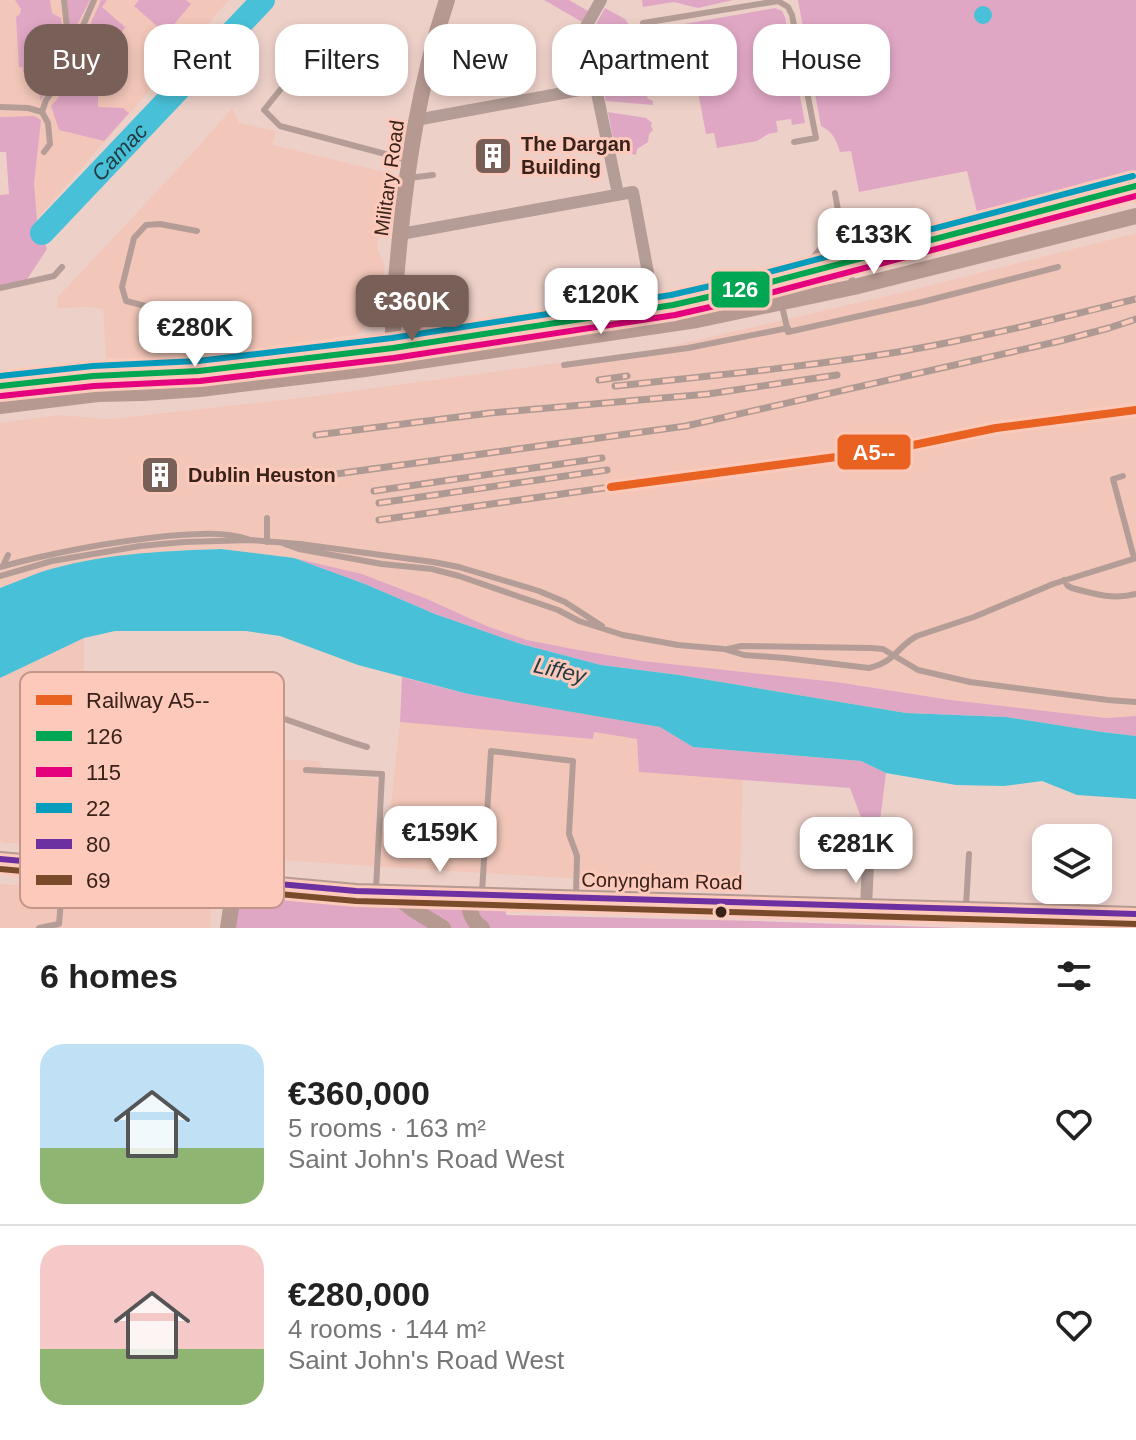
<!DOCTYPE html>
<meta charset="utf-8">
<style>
:root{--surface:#fff;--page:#f6f6f6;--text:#222;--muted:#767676;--line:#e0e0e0;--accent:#785f57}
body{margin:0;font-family:Helvetica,sans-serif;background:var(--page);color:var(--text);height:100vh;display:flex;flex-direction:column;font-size:30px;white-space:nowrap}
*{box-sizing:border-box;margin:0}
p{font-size:26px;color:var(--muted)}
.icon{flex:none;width:44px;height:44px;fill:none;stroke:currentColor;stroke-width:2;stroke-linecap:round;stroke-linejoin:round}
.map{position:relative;height:928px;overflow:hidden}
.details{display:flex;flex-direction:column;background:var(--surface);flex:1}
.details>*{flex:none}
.banner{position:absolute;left:24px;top:24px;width:1088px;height:72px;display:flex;gap:16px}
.fabs{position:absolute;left:1032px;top:824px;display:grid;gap:16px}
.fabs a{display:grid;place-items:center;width:80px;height:80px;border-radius:16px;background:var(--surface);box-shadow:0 4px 12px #0003;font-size:40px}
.price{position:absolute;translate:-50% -68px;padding:0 18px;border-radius:16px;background:#fff;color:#222;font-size:26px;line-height:52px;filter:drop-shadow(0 2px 4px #0008)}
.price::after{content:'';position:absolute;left:50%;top:48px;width:24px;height:18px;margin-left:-12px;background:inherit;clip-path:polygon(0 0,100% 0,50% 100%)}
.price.active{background:var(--accent);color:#fff}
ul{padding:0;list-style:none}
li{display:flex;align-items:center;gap:24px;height:200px;padding:0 40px}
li+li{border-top:2px solid var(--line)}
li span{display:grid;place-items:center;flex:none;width:224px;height:160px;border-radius:24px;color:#555}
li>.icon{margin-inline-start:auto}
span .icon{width:96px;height:96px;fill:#fffc;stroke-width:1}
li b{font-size:34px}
h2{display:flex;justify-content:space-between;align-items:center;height:96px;padding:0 40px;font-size:34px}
.tag{padding:0 28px;border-radius:24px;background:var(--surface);box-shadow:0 4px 12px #0003;font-size:28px;line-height:72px}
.tag.active{background:var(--accent);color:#fff}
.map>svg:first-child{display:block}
.built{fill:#f2c7b9}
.green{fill:#e0a7c4}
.water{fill:#48c1d8}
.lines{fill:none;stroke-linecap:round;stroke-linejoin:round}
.river{stroke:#48c1d8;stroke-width:24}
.lane{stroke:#b49d96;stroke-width:6}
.street{stroke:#b49d96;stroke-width:12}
.secondary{stroke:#b69a92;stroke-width:16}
.rail-casing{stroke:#ae9a93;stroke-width:7}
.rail{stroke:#fcc9ba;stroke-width:4;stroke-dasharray:12;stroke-linecap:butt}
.bus-1-casing{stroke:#fcc9ba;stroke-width:12}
.bus-2-casing{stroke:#fcc9ba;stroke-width:12}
.bus-3-casing{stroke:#fcc9ba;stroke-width:12}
.bus-4-casing{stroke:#fcc9ba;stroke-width:12}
.bus-5-casing{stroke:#fcc9ba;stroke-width:12}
.bus-1{stroke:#00a651;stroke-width:6}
.bus-2{stroke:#e5007d;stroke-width:6}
.bus-3{stroke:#069cbc;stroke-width:6}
.bus-4{stroke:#6c30a1;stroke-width:6}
.bus-5{stroke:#7a4b2a;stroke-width:6}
.rail-1-casing{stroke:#fcc9ba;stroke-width:14}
.rail-1{stroke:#e96222;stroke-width:8}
.bus-dot{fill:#39221a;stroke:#fcc9ba;stroke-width:3}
.labels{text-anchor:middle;stroke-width:6;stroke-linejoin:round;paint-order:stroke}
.poi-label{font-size:20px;font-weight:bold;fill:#39221a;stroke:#fcc9ba;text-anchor:start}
.street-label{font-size:20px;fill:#39221a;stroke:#fcc9ba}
.water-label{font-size:22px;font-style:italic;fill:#233b42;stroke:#fcc9ba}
.key{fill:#fcc9ba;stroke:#c2978a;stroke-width:2}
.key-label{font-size:22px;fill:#39221a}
.line-badge{stroke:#fcc9ba;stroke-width:3}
.badge-label{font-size:22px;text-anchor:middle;font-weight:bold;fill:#fff}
</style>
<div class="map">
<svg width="1136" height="928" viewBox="0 0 1136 928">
<rect width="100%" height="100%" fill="#edd1c9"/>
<path class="built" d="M 0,0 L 229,0 L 37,219 L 34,184 L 41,120 L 34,116 L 0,117 Z
M 232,108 L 239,123 L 276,131 L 273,145 L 393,174 L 388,228 L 379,236 L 377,248 L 385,265 L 378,300 L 369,318 L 361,333 L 355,335 L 232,352 L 205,345 L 204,340 L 191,340 L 185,358 L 106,358 L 103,309 L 88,307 L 57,308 L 57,298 L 199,146 Z
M 1136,233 L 1136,716 L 1106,718 L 951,700 L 836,682 L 643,661 L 573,649 L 527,640 L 489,627 L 427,599 L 362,574 L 294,558 L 221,549 L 167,551 L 96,560 L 43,572 L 0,588 L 0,423 L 59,415 L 110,419 L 308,397 L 654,350 L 904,292 Z
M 84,638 L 84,721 L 221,724 L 258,730 L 281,759 L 318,761 L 327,774 L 375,778 L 379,783 L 375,831 L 388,831 L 400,722 L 592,738 L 593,732 L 638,739 L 639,770 L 743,779 L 740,881 L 563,878 L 323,863 L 91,846 L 5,843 L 0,841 L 0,678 Z
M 0,884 L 212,898 L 210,928 L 0,928 Z"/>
<path class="green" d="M 15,0 L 50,0 L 52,13 L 61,18 L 64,46 L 59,73 L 40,101 L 39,83 L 34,83 L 33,74 L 23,72 L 23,67 L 19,67 L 16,17 L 20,14 L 21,9 Z
M 67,0 L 90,0 L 77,25 L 69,24 Z
M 101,0 L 107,0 L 102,7 L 125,27 L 122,32 L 97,31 L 98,107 L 123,108 L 129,113 L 104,141 L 59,130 L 51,106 L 58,98 Z
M 139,0 L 186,0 L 191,4 L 166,34 L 134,6 Z
M 544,0 L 569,0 L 588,11 L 582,22 Z
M 642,0 L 733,0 L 698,8 L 674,2 L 643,7 Z
M 798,0 L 1136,0 L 1136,173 L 977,212 L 967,171 L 859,192 L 851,151 L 840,152 C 836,139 833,132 821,126 Z
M 605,8 L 625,19 L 629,25 L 636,63 L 632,67 L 604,73 L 601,72 L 598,69 L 591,33 Z
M 775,8 L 782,11 L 785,17 L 805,123 L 792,125 L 791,119 L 776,121 L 778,132 L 768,134 L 757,141 L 717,148 L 714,133 L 706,134 L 694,70 L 669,73 L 667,68 L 652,71 L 644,31 Z
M 648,85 L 647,88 L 651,89 L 652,94 L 648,94 L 647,98 L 653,101 L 653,105 L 606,101 L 604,92 Z
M 608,112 L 646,118 L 652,123 L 651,126 L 653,130 L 649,134 L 648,142 L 637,149 L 636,155 L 615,149 Z
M 34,116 L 41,120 L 34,184 L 37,219 L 47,249 L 26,281 L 0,286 L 0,195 L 9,194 L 6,152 L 0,152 L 0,117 Z
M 294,558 L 362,574 L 427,599 L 489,627 L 527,640 L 573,649 L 643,661 L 836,682 L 951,700 L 1106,718 L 1136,716 L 1136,736 L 1102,732 L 1006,717 L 906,713 L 679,675 L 601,665 L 521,644 L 435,614 L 365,584 Z
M 402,677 L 468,694 L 661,727 L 693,747 L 861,761 L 886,773 L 880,821 L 873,849 L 850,788 L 639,772 L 637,739 L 594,732 L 593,739 L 400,722 Z
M 235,881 L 505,897 L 506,915 L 757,921 L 959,928 L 228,928 Z"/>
<path class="water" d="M974 15a9 9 0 1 1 18 0a9 9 0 1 1-18 0Z
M 221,549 L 294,558 L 365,584 L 435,614 L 521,644 L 601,665 L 679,675 L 906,713 L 1006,717 L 1102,732 L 1136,736 L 1136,799 L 1077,795 L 1042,781 L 1004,786 L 956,785 L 886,773 L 861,761 L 693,747 L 660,727 L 468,694 L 358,665 L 280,636 L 246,631 L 115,631 L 84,638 L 0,678 L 0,588 C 14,583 27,577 41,572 C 99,554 161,551 221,549 Z"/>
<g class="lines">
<path class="river" id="s1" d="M 42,233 L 263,0"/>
<path class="lane" d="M 64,0 L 70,56
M 643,23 L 778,1 L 788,7 L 792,15 L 816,138 L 794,142
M 280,90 L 264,110 L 280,126 L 408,160
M 0,107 L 28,108 L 42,112 L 48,123 L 50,144 L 44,152
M 42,112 L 46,100 L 65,75 L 79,35 L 94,0
M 409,178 L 433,175
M 835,193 L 847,262 L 853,284
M 878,224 L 908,217 L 913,241
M 197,231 L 160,224 L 146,225 L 134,238 L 122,287 L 126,301 L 185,316 L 195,327 L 199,369
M 804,268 L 821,248 L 839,215
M 0,288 L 54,276 L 62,267
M 782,306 L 788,332 L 922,302 L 1058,267
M 141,338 L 148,306
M 564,365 L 688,348 L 788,328
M 1123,476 L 1113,479 L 1134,558
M 267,518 L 267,542
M 282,543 L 299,549 L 382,564 L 432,569 L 459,576 L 558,610 L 579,621 L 623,635 L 678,645 L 724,649 L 744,655 L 785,658 L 869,668 C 897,661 896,647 917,636 L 974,617 L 1053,584 L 1136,558
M 3,566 L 8,555
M 0,567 C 55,552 110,542 167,536 C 194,534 222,531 248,539
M 0,576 L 52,561 L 140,546 L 184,542 L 251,540 L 300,544 L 433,562 L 459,567 L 539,591 L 565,602 L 602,626
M 1064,580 L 1068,586 L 1072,588 C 1094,594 1114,600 1136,594
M 728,649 L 741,646 L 871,648 L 883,649 L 918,670 L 970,682 L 1108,700 L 1136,702
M 130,698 C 162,696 193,694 224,701 C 273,712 319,733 367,747
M 173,729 L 250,733
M 306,770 L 382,774 L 376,889
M 38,861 L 44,716 L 78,717
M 162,871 L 173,729 L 173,696
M 482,892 L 491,751 L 573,761 L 569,834 L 577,856 L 576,895
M 966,906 L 969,854
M 1077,912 L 1077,890
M 39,928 L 59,924 L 64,866"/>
<path class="street" d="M 601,0 L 584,30 L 618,194
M 416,120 L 596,87
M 401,234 L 633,192 L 648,273
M 866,906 L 868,865"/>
<path class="secondary" d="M 394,356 C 391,323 395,291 398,258 C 406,171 419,83 447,0
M 0,386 L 93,376 L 199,371 L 393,348 L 673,305 L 756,286 L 1136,186
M 0,406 L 98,394 L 143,393 L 200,389 L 365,369 L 697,320 L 854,287 L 1136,216
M 0,859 L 356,891 L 1136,914
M 391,893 L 417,912 L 443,928
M 468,895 C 469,909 470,920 482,928
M 228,928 L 235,881"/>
<defs>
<path id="rail" d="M 599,380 L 627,376
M 615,386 C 709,376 804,367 898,352 C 978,338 1058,319 1136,299
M 316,435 L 490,413 L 708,394 L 837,375
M 321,476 L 686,426 L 1060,341 L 1109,328 L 1136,319
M 374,491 L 602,458
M 379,503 L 607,470
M 379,520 L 611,487"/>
</defs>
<use href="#rail" class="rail-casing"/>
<use href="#rail" class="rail"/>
<defs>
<path id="bus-1" d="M 0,386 L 93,376 L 199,371 L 393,348 L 673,305 L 756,286 L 1136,186"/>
<path id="bus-2" d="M 1,396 L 94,386 L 200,381 L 394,358 L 675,315 L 759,296 L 1136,196"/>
<path id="bus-3" d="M 0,376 L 93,366 L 198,361 L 392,338 L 671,295 L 754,276 L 1133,176"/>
<path id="bus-4" d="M 0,859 L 356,891 L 1136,914"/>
<path id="bus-5" d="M 0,869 L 356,901 L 1136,924"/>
</defs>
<use href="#bus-1" class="bus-1-casing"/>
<use href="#bus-2" class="bus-2-casing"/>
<use href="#bus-3" class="bus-3-casing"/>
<use href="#bus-4" class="bus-4-casing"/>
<use href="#bus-5" class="bus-5-casing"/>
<use href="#bus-1" class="bus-1"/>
<use href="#bus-2" class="bus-2"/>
<use href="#bus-3" class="bus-3"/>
<use href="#bus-4" class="bus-4"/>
<use href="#bus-5" class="bus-5"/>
<defs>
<path id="rail-1" d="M 611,487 L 889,450 L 996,428 L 1136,410"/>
</defs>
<use href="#rail-1" class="rail-1-casing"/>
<use href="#rail-1" class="rail-1"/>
</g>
<defs>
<symbol id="building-square" viewBox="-11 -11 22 22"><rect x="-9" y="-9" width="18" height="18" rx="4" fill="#785f57" stroke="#fcc9ba"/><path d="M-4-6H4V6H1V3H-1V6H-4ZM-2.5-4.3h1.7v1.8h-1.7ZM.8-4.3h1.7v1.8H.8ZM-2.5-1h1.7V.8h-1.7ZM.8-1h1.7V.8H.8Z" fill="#fff"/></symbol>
</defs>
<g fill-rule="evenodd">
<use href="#building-square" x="471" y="134" width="44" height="44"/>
<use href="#building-square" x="138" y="453" width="44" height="44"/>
</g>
<circle class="bus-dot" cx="721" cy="912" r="7"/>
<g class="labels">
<g class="poi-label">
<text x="521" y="151">The Dargan<tspan x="521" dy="23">Building</tspan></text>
<text x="188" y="482">Dublin Heuston</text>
</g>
<g class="street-label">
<text transform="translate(389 178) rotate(-82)" y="7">Military Road</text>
<text transform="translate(662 881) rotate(1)" y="7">Conyngham Road</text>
</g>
<g class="water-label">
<text dy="8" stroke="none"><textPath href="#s1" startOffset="112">Camac</textPath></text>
<text transform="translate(560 670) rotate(13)" y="8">Liffey</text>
</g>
</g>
<rect x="20" y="672" width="264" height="236" rx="12" class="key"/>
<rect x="36" y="695" width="36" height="10" fill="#e96222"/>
<rect x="36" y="731" width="36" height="10" fill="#00a651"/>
<rect x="36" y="767" width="36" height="10" fill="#e5007d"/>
<rect x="36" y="803" width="36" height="10" fill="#069cbc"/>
<rect x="36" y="839" width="36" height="10" fill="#6c30a1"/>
<rect x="36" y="875" width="36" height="10" fill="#7a4b2a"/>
<g class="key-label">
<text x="86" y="708">Railway A5--</text>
<text x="86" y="744">126</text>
<text x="86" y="780">115</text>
<text x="86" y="816">22</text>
<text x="86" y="852">80</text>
<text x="86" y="888">69</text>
</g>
<g class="line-badge">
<rect x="710" y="270" width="61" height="39" rx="8" fill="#00a651"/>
<rect x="836" y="433" width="76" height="38" rx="8" fill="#e96222"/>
</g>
<g class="badge-label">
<text x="740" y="297">126</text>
<text x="874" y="460">A5--</text>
</g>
</svg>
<div class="fabs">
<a><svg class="icon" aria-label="layers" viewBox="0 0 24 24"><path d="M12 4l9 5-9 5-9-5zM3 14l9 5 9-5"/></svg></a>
</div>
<b class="price" style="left:874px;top:276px">€133K</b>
<b class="price" style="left:601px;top:336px">€120K</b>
<b class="price active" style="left:412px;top:343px">€360K</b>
<b class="price" style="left:195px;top:369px">€280K</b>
<b class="price" style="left:440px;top:874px">€159K</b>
<b class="price" style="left:856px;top:885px">€281K</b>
<div class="banner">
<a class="tag active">Buy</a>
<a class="tag">Rent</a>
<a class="tag">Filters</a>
<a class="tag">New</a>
<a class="tag">Apartment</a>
<a class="tag">House</a>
</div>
</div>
<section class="details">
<h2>6 homes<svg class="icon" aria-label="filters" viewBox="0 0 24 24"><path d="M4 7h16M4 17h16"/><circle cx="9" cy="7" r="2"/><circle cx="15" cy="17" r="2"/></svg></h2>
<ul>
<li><span style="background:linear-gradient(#bfe0f5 65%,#8fb573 0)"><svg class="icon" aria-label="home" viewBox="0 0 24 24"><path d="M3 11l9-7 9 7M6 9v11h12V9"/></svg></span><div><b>€360,000</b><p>5 rooms · 163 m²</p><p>Saint John's Road West</p></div><svg class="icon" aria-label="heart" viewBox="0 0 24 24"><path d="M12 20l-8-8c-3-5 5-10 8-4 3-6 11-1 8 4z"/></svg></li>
<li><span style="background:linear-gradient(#f6c9c9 65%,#8fb573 0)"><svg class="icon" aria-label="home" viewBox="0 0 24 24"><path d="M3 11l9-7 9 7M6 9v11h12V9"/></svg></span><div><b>€280,000</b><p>4 rooms · 144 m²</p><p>Saint John's Road West</p></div><svg class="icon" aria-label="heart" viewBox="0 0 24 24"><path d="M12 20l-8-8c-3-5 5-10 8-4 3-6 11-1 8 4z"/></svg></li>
</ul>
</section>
